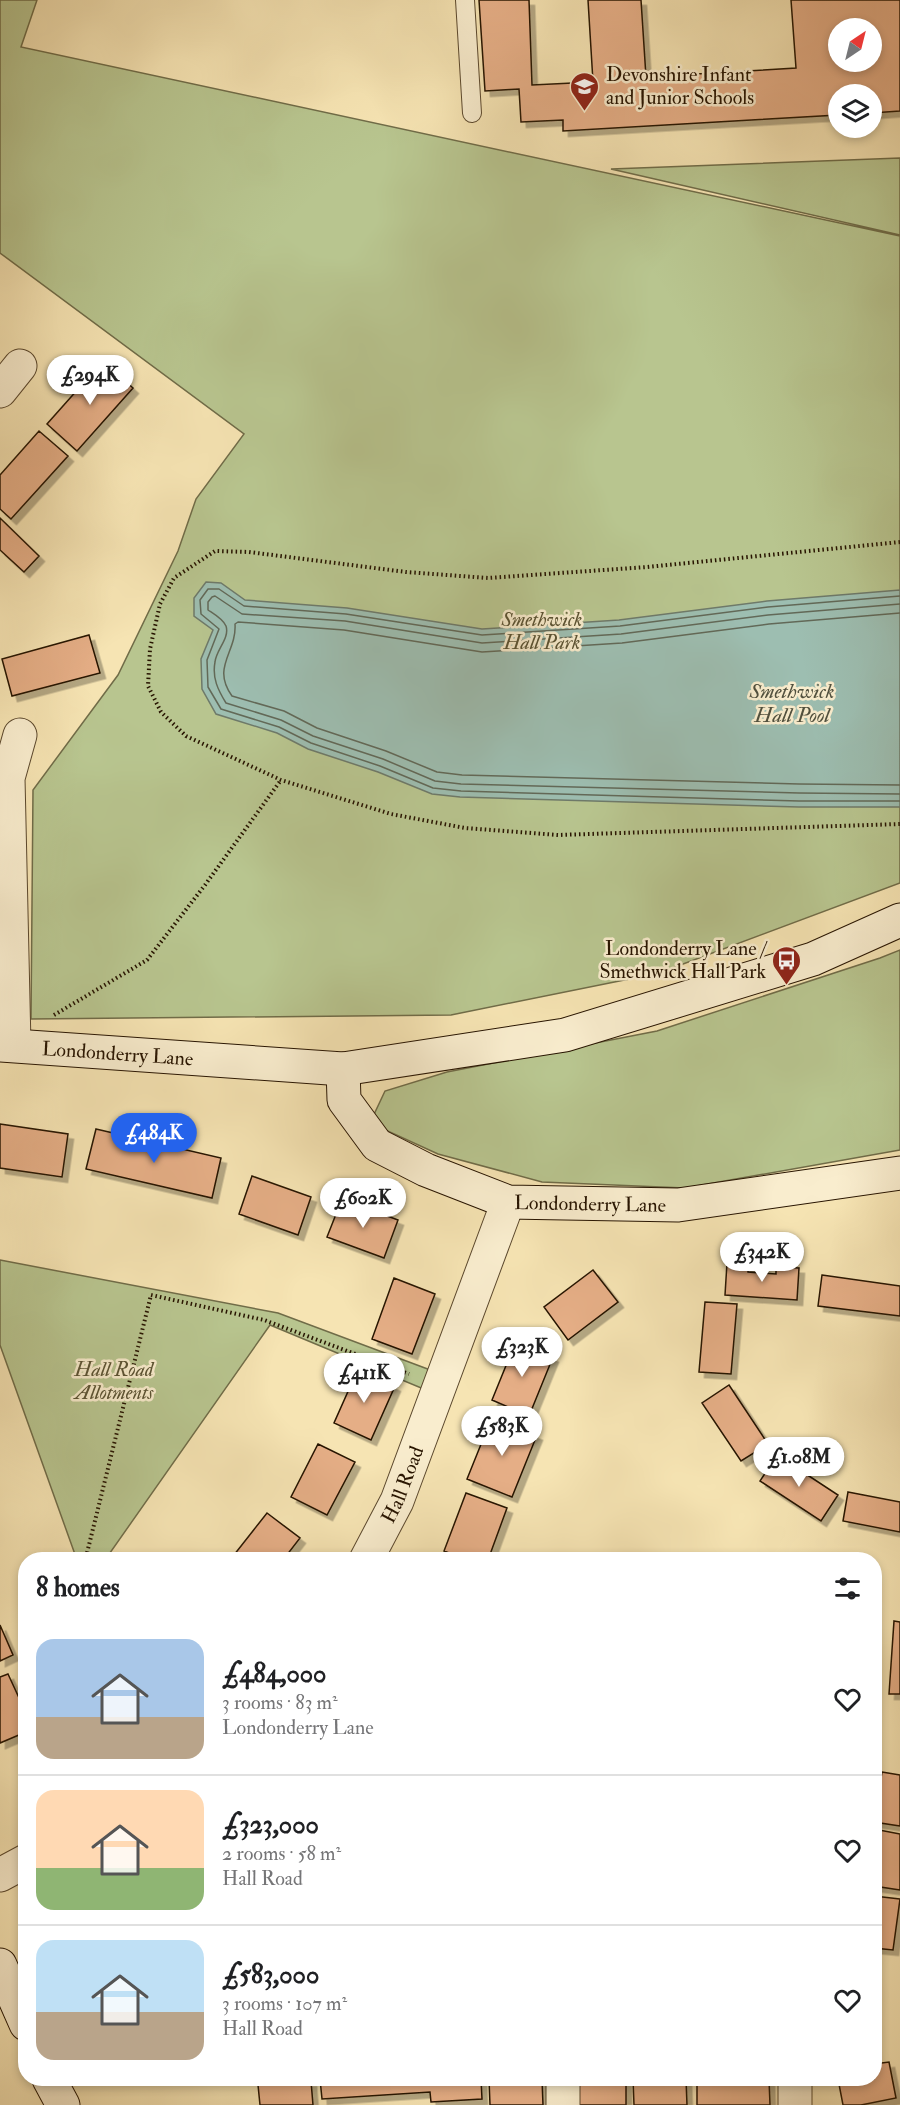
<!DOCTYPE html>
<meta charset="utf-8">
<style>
:root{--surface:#fff;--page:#f6f6f6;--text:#202124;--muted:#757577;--line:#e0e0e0;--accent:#2563eb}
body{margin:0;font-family:"IM FELL Double Pica",serif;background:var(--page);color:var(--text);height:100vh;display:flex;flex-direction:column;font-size:22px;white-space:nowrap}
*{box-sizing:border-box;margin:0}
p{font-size:20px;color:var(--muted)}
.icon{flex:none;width:33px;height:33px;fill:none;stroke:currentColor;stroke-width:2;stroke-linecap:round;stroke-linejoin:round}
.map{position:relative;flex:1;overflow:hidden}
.details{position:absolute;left:18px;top:1552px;width:864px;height:534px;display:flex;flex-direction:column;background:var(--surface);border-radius:24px;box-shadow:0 3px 9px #0003}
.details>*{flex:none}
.needle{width:39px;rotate:35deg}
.controls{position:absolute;left:828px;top:18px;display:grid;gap:12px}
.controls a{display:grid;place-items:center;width:54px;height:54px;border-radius:50%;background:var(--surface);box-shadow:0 3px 9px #0003;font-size:30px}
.price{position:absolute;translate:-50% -51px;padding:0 14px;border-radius:21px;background:#fff;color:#222;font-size:20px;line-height:39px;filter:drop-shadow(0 2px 3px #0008)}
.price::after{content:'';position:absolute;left:50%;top:36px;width:18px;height:14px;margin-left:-9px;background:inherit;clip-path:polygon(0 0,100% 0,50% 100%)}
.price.on{background:var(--accent);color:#fff}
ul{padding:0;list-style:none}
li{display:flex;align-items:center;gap:18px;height:150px;padding:0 18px}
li+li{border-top:2px solid var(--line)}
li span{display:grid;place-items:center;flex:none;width:168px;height:120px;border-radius:18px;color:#555}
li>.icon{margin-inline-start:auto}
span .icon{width:72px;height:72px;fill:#fffc;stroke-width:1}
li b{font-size:26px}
h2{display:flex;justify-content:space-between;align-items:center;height:72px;padding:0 18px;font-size:26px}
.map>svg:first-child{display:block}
.green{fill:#b8c58f;stroke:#706c48;stroke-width:1.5}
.water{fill:#9dbeb1;stroke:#6e7a6a;stroke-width:1.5}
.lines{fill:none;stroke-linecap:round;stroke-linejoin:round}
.shore{stroke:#626958;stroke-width:1.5}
.building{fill:#e5ae86;stroke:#271400;stroke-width:1.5;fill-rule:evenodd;filter:url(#shadow)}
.lane-casing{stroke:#5b482d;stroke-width:20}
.street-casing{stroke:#5b482d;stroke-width:35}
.secondary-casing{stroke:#271400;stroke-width:35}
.path{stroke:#271400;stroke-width:4;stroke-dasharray:1.5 3;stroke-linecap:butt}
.lane{stroke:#f9edce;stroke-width:18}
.street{stroke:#f9edce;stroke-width:33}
.secondary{stroke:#f9edce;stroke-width:33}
.labels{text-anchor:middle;stroke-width:5;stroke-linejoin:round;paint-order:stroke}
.poi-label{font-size:20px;fill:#271400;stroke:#f9edce;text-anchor:start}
.park-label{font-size:20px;font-style:italic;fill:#5a5232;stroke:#f9edce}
.street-label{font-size:20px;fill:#271400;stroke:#f9edce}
.water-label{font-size:21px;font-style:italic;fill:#50503e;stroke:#f9edce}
</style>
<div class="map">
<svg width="900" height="2105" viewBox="0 0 900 2105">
<defs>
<filter id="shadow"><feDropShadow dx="5.5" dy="5.5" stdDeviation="0" flood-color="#0004"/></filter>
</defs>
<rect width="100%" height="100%" fill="#f6e4b3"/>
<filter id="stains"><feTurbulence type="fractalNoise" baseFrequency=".00333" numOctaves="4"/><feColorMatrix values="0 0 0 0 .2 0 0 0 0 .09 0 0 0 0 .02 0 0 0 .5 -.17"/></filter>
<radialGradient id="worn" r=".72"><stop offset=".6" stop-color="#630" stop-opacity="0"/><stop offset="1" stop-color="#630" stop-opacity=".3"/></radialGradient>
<path class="green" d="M 0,0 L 37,0 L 21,47 L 900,236 L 900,883 L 659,973 L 451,1015 L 31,1019 L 33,790 L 118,675 L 178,551 L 196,499 L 244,434 L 0,253 Z
M 900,158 L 900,235 L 611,169 Z
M 900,950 L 900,1150 L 685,1188 L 542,1182 L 438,1154 L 370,1123 L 385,1091 L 447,1072 L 657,1031 L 880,958 Z
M 0,1260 L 278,1313 L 433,1371 L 426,1390 L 270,1325 L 105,1560 L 77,1560 L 0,1345 Z"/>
<path class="water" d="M 206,582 L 221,583 L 245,600 L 347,608 L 482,629 L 619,620 L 767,601 L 900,590 L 900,807 L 799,807 L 460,797 L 432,794 L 378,772 L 308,749 L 277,733 L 216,714 L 202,689 L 201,659 L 213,630 L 194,616 L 194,598 Z"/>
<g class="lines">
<path class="shore" d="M 900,596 L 768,607 L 620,626 L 482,635 L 346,614 L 244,606 L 219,589 L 208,589 L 200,600 L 201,614 L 219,629 L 207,660 L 208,687 L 221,709 L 279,727 L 311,743 L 380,766 L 433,788 L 461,791 L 799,801 L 900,801
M 900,604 L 768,615 L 621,634 L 482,643 L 345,621 L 242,614 L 215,596 L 212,597 L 208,602 L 208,610 C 214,614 223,619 226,626 C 230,638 216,650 215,662 C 212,678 218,690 226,703 L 281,720 L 313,736 L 383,759 L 435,781 L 461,784 L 799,793 L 900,794
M 900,613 L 769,624 L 622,643 L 482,652 L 344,630 L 238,622 L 235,624 C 237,652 211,667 232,696 L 284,711 L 317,728 L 386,751 L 437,772 L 462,775 L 799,784 L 900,785"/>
</g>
<path class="building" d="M 479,0 L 529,0 L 532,85 L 593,82 L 588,0 L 641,0 L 646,77 L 796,68 L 791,0 L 900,0 L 900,111 L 872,113 L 872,94 L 838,94 L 838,115 L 563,131 L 563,120 L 521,122 L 519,89 L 485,91 ZM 838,28 L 872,28 L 872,62 L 838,62 Z
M 103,361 L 133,388 L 77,451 L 47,424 Z
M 39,431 L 68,456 L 11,519 L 0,509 L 0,475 Z
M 0,518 L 39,556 L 24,572 L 0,550 Z
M 89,635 L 100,673 L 12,696 L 2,659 Z
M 0,1124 L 68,1134 L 62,1177 L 0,1168 Z
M 96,1129 L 221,1158 L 212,1198 L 86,1169 Z
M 252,1176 L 311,1197 L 298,1235 L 239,1214 Z
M 342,1199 L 398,1220 L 384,1258 L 327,1237 Z
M 727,1263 L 748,1264 L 748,1272 L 776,1274 L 776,1267 L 799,1268 L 797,1300 L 725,1295 Z
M 593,1270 L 618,1302 L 568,1340 L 544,1307 Z
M 822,1275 L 900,1286 L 900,1316 L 818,1306 Z
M 394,1278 L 435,1294 L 412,1354 L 372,1339 Z
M 705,1302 L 737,1304 L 731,1374 L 699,1372 Z
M 516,1341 L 553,1357 L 529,1416 L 492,1400 Z
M 358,1369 L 395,1386 L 371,1440 L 334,1423 Z
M 729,1385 L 768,1444 L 741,1461 L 702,1403 Z
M 492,1417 L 537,1435 L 512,1497 L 467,1479 Z
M 318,1444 L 355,1462 L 327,1515 L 291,1497 Z
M 777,1455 L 838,1495 L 821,1521 L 760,1481 Z
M 848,1492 L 900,1502 L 900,1532 L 843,1521 Z
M 466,1493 L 507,1508 L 488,1560 L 467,1560 L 444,1551 Z
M 267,1513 L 300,1538 L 283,1560 L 230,1560 Z
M 894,1621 L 900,1622 L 900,1694 L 889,1694 Z
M 0,1625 L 13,1655 L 0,1661 Z
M 8,1674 L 26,1713 L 26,1732 L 0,1743 L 0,1677 Z
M 882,1772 L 900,1775 L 900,1826 L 874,1822 Z
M 874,1829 L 900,1834 L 900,1890 L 874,1886 Z
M 874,1896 L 900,1899 L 893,1950 L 874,1948 Z
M 889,2062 L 896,2098 L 861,2105 L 843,2105 L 838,2079 L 874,2079 L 874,2064 Z
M 320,2079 L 481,2079 L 482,2099 L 431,2102 L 430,2092 L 322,2099 Z
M 489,2079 L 542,2079 L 543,2105 L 490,2105 Z
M 568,2079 L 626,2079 L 626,2105 L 568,2105 Z
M 633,2079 L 686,2079 L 687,2105 L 634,2105 Z
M 697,2079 L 769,2079 L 770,2105 L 697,2105 Z
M 311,2081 L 313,2105 L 260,2105 L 258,2085 Z"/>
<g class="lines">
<defs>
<path id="lane" d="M 465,0 L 472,113"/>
<g id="street">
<path d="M 0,391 L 20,366"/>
<path d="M 14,1045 L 8,778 L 20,735"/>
<path id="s1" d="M 366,1560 L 397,1501 L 508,1202"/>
<path d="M 0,1875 L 26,1861"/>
<path d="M 563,2105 L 563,2079"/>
<path d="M 795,2105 L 795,2079"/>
</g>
<g id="secondary">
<path id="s2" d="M 0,1045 L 343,1069 L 565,1035 L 813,959 L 900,920"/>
<path id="s3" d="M 343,1069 L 344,1100 L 377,1145 L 426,1170 L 508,1202 L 678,1205 L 900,1173"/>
<path d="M 0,1965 L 26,2024"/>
<path d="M 49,2079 L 63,2105"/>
</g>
</defs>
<use href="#lane" class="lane-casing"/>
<use href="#street" class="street-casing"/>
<use href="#secondary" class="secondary-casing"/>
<path class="path" d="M 900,542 L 647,567 L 488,578 L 406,572 L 249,552 L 215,551 L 174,578 L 160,604 L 150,649 L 148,686 L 161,712 L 186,736 L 281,780 L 391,814 L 465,828 L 558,835 L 900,824
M 54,1015 L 147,960 L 205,885 L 281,780
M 86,1557 L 151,1295 L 264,1320 L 409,1374"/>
<use href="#lane" class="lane"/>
<use href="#street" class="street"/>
<use href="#secondary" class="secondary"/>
</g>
<defs>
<symbol id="school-pin" viewBox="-11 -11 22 30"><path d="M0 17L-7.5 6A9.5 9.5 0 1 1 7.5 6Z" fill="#8f2418" stroke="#f9edce"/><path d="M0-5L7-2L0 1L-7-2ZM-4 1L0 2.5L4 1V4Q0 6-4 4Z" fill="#fff"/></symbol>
<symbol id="bus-pin" viewBox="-11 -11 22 30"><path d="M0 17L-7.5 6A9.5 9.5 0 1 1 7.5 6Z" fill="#8f2418" stroke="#f9edce"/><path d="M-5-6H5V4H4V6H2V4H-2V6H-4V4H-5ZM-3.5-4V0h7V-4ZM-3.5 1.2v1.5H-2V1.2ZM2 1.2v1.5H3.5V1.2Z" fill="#fff"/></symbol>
</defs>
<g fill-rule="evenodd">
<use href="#school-pin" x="568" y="70" width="33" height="45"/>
<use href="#bus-pin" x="770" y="944" width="33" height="45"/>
</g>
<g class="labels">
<g class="poi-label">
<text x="606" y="81">Devonshire Infant<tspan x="606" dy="23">and Junior Schools</tspan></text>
<text x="766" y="955" text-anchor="end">Londonderry Lane /<tspan x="766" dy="23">Smethwick Hall Park</tspan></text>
</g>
<g class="park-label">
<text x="542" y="626">Smethwick<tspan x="542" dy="23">Hall Park</tspan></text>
<text x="114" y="1376">Hall Road<tspan x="114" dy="23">Allotments</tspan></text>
</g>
<g class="street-label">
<text dy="7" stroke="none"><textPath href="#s2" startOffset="118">Londonderry Lane</textPath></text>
<text dy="7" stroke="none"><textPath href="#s3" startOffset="312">Londonderry Lane</textPath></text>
<text dy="7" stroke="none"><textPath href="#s1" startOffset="84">Hall Road</textPath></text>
</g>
<g class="water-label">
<text x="792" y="698">Smethwick<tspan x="792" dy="24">Hall Pool</tspan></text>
</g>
</g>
<rect width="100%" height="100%" filter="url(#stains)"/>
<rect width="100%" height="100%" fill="url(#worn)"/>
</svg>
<div class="controls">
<a><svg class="needle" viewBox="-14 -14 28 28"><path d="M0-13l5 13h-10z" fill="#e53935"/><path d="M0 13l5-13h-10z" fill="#757577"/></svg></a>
<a><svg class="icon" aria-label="layers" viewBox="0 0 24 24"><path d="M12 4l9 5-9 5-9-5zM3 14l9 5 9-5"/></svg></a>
</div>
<b class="price" style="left:90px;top:406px">£294K</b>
<b class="price on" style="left:154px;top:1164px">£484K</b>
<b class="price" style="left:363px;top:1229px">£602K</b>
<b class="price" style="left:762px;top:1283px">£342K</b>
<b class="price" style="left:522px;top:1378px">£323K</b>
<b class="price" style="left:364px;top:1404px">£411K</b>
<b class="price" style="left:502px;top:1457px">£583K</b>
<b class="price" style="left:799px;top:1488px">£1.08M</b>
<section class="details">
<h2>8 homes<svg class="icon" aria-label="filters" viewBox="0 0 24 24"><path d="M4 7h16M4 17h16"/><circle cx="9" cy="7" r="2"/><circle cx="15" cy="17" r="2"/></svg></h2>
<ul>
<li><span style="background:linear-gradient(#a9c7e8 65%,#b9a48a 0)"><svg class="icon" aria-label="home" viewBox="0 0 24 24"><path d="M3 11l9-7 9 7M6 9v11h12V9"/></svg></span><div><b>£484,000</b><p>3 rooms · 83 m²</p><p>Londonderry Lane</p></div><svg class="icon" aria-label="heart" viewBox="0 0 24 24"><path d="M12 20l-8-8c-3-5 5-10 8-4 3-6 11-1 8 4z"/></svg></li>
<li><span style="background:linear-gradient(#ffd9b3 65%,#8fb573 0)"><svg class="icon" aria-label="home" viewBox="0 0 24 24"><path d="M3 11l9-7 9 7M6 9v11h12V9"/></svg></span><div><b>£323,000</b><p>2 rooms · 58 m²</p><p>Hall Road</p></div><svg class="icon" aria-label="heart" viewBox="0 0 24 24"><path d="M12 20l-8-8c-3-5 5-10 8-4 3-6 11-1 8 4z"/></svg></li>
<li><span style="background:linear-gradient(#bfe0f5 60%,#b9a48a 0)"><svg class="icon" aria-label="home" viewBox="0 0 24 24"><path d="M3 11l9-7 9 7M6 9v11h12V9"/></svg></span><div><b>£583,000</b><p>3 rooms · 107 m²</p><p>Hall Road</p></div><svg class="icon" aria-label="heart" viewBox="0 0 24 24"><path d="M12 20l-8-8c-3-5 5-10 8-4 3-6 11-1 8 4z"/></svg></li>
</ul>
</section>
</div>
